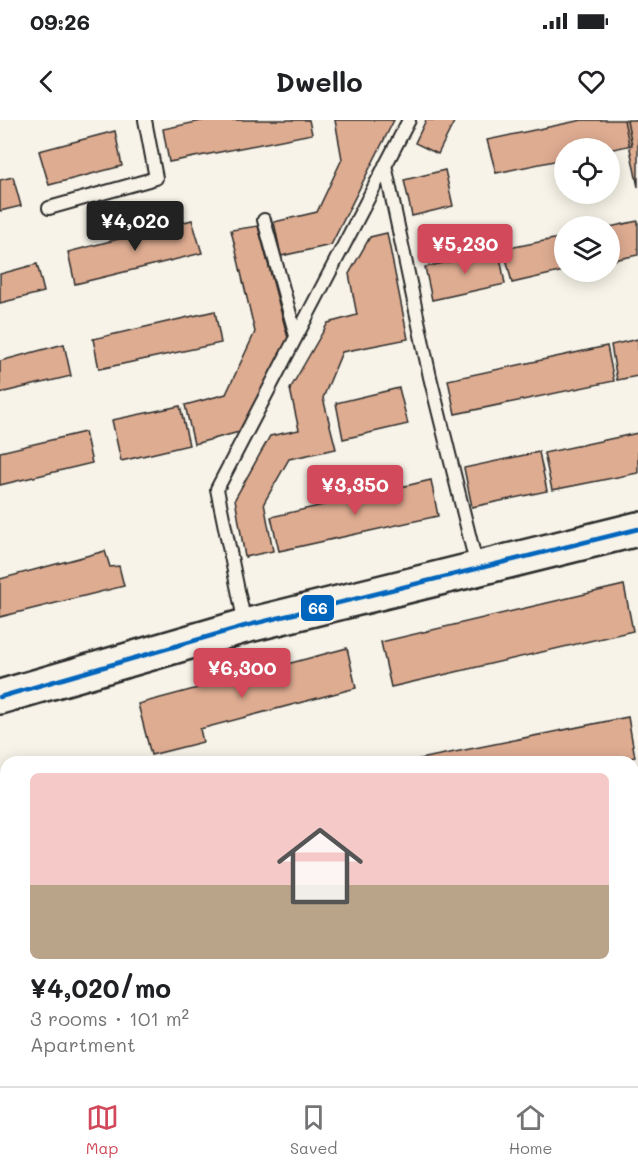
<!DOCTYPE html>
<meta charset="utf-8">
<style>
:root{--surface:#fff;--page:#f6f6f6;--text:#202124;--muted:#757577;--line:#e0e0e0;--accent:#d1495b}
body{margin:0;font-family:Mali,sans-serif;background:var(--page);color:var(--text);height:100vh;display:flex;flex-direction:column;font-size:22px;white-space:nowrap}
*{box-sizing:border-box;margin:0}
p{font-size:20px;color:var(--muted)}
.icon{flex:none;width:33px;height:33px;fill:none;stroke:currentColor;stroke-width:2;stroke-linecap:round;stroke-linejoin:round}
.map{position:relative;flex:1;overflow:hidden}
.side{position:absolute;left:0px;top:636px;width:639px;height:330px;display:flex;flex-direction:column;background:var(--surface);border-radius:18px 18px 0 0;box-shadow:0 3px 15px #0003}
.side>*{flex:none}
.fabs{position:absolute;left:554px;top:18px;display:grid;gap:12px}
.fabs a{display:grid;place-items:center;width:66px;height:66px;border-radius:50%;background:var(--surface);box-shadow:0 3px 15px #0003;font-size:30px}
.price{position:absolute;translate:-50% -51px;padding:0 14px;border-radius:6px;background:var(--accent);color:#fff;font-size:20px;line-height:39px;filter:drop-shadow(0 2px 3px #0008)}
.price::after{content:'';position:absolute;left:50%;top:36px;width:18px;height:14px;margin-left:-9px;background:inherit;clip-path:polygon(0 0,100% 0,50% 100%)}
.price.on{background:#222;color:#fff}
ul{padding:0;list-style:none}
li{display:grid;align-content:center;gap:12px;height:318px;padding:0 30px}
li span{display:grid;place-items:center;height:186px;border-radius:9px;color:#555}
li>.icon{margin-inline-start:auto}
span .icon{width:108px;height:108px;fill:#fffc;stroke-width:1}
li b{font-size:26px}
.status{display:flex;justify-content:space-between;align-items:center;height:42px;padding:0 30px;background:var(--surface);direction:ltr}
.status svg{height:16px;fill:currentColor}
header{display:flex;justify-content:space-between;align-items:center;height:78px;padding:0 30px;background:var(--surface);font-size:27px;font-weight:700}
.tab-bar{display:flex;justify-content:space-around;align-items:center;height:84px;border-top:2px solid var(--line);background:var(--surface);font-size:16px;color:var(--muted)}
.tab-bar a{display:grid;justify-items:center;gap:3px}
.tab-bar .on{color:var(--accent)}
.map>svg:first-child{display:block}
.building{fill:#deac91;stroke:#2b2b2b;stroke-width:1.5}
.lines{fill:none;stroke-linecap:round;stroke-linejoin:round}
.lane-casing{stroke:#2b2b2b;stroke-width:16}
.primary-casing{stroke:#2b2b2b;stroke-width:38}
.lane{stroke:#f7f3e8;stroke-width:12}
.primary{stroke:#f7f3e8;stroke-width:33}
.bus-1-casing{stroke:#f7f3e8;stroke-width:9}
.bus-1{stroke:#0065bd;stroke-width:4.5}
.line-badge{stroke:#f7f3e8;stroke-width:2}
.badge-label{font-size:16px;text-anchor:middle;font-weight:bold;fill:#fff}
</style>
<div class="status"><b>09:26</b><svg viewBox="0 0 49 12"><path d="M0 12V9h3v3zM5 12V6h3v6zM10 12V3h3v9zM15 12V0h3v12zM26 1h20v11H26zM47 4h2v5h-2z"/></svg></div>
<header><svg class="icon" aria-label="back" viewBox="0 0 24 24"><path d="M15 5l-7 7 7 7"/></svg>Dwello<svg class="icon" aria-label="heart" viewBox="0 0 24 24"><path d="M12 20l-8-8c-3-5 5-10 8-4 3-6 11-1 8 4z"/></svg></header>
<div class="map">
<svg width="638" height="966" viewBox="0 0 638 966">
<rect width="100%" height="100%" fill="#f7f3e8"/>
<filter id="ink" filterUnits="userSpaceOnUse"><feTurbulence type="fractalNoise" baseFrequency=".0167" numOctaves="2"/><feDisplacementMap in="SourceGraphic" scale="12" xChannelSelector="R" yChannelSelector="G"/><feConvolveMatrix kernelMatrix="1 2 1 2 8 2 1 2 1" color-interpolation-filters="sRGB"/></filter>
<g filter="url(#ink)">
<path class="building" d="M 206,0 L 309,0 L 312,14 L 169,42 L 163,9 Z
M 335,0 L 394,0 L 331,125 L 281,136 L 274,102 L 317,92 L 342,39 Z
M 426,0 L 455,0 L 438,34 L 415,23 Z
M 582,0 L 627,0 L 632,25 L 609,30 L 564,28 L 564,39 L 496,53 L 487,20 Z
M 624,0 L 638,0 L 638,67 Z
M 115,11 L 122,46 L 49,65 L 39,31 Z
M 445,50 L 453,86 L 412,96 L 404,60 Z
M 13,57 L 21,86 L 0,91 L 0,60 Z
M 192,100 L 202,133 L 75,164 L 68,132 Z
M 638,101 L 638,135 L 609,141 L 609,107 Z
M 258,106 L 288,218 L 239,312 L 194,324 L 185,285 L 226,274 L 255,212 L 231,110 Z
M 387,113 L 408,219 L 342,232 L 323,278 L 336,329 L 289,339 L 264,383 L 273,431 L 245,437 L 235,379 L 270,316 L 299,310 L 290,269 L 328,203 L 357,195 L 349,154 L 370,117 Z
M 564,117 L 564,151 L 512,163 L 504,129 Z
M 499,131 L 505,164 L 432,180 L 425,147 Z
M 37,144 L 44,172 L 0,183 L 0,154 Z
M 215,191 L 221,223 L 99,249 L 93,219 Z
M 638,219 L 638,256 L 617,260 L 611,225 Z
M 64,224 L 71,256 L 0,273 L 0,241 Z
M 607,226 L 614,261 L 455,294 L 448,260 Z
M 399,268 L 408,304 L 343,319 L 336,283 Z
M 180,286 L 189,325 L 121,341 L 112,300 Z
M 85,312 L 92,343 L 0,365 L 0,332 Z
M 638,313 L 638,353 L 552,370 L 544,333 Z
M 539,332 L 547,371 L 472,387 L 464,348 Z
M 431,360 L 438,396 L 279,431 L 271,397 Z
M 105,431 L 110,447 L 119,446 L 124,466 L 0,497 L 0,459 Z
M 624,465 L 633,511 L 391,567 L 381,522 Z
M 347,528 L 356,568 L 200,609 L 203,622 L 151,635 L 138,584 Z
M 628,597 L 635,637 L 614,642 L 405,642 Z
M 595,960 L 608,960 L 609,966 L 569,966 Z"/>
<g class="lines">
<defs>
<path id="lane" d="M 385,45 L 430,257 L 477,447
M 49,88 L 156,58 L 145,0
M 264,100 L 296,216
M 245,504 L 217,369 L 409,0"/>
<path id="primary" d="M 0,577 L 245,506 L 638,409"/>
</defs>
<use href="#lane" class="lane-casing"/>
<use href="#primary" class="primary-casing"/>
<use href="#lane" class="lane"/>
<use href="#primary" class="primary"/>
<defs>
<path id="bus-1" d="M 0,577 L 245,506 L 638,409"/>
</defs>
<use href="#bus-1" class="bus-1-casing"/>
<use href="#bus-1" class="bus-1"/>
</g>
</g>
<rect class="line-badge" x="300" y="474" width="35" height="28" rx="6" fill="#0065bd"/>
<g class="badge-label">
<text x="318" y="494">66</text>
</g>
</svg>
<div class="fabs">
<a><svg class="icon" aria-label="locate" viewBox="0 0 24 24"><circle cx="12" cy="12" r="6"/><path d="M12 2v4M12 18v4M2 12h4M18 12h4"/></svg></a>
<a><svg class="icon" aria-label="layers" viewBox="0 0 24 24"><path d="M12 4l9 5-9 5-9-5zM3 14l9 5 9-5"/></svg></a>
</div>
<b class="price on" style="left:135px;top:132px">¥4,020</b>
<b class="price" style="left:465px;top:155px">¥5,230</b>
<b class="price" style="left:355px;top:396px">¥3,350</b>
<b class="price" style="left:242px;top:579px">¥6,300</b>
<section class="side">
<ul>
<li><span style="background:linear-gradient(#f6c9c9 60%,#b9a48a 0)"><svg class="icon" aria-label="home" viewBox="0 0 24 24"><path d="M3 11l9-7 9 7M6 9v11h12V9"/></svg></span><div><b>¥4,020/mo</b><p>3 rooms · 101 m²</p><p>Apartment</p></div></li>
</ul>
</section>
</div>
<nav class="tab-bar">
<a class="on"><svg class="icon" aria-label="map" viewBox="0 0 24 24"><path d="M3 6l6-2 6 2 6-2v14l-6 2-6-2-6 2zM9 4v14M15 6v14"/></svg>Map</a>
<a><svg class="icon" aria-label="saved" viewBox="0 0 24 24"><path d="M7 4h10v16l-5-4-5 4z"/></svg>Saved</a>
<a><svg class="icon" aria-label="home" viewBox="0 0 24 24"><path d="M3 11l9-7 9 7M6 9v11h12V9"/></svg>Home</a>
</nav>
